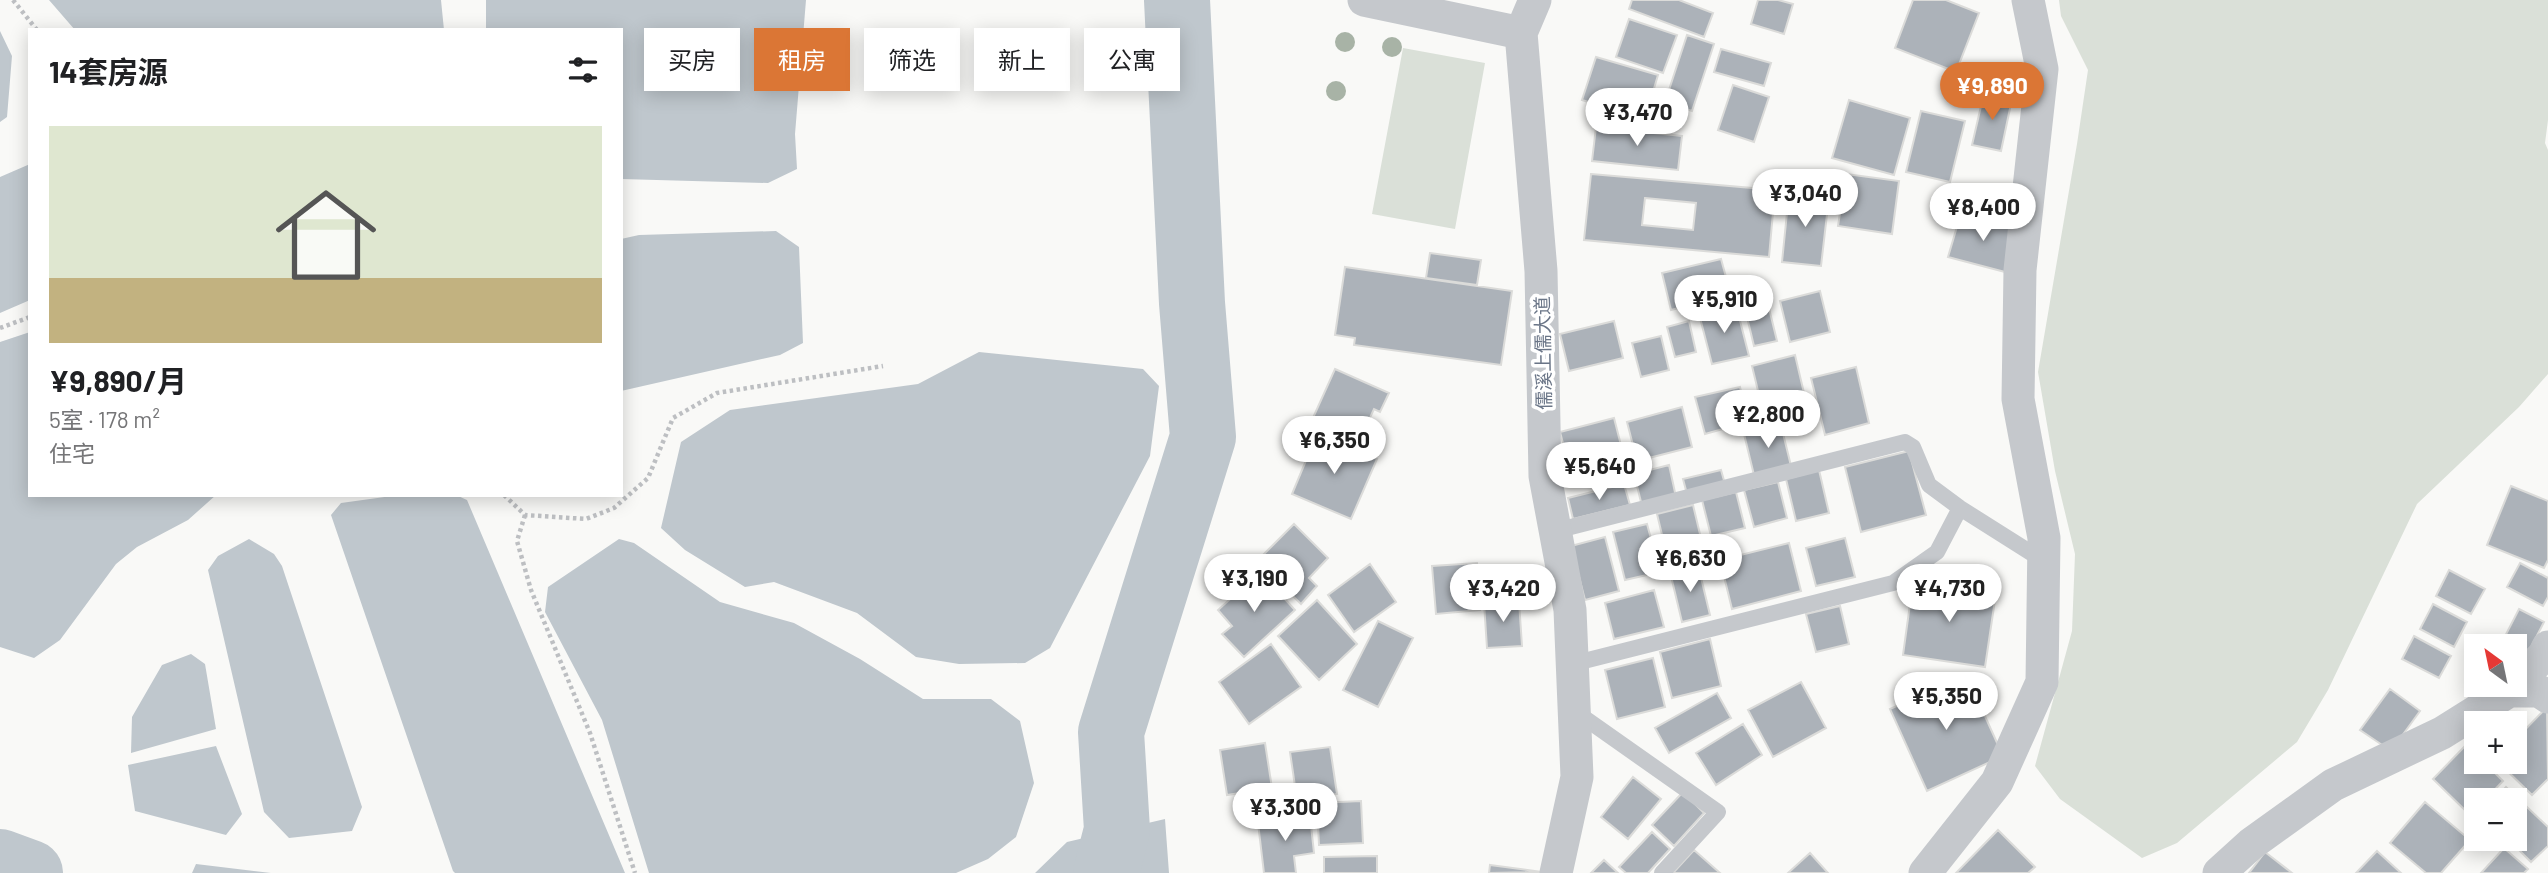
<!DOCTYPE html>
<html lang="zh">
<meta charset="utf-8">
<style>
:root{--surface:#fff;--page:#f2f2f2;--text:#202124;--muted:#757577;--accent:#db7635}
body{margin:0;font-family:Barlow,"Noto Sans SC",sans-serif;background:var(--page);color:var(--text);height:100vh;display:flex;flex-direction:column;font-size:26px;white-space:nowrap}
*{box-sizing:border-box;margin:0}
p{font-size:23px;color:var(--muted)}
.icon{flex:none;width:38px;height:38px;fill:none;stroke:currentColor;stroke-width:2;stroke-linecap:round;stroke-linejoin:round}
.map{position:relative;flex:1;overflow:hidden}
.panel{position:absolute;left:28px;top:28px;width:595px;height:469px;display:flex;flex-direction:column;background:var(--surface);border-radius:0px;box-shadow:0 4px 18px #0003}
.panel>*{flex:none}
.banner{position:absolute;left:644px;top:28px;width:665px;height:63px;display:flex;gap:14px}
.needle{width:46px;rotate:327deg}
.fabs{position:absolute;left:2464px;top:634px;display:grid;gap:14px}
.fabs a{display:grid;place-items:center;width:63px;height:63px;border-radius:0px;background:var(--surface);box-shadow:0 4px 18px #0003;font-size:35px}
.price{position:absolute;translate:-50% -60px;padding:0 16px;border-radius:24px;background:#fff;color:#222;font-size:23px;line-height:46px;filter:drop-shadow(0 2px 4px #0008)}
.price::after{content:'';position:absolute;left:50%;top:42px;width:21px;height:16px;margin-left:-10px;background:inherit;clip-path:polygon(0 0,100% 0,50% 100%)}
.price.active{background:var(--accent);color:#fff}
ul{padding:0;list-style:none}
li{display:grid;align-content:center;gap:14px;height:371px;padding:0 21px}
li span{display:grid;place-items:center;height:217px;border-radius:0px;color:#555}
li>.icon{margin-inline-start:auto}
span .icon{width:126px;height:126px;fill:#fffc;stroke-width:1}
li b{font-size:30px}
h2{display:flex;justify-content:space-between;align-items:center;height:84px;padding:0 21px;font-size:30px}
.pill{padding:0 24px;border-radius:0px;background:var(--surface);box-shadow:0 4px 18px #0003;font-size:24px;line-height:63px}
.pill.active{background:var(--accent);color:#fff}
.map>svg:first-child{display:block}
.green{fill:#dae0d8}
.water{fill:#bfc7cd}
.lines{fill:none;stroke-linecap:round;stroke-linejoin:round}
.river{stroke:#bfc7cd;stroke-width:66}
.building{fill:#acb2b9;stroke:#dbdbd9;stroke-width:2;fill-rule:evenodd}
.path{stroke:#bdbfc2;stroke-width:4.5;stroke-dasharray:3.5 3.5;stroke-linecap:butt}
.service{stroke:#c5c8cc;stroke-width:16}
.minor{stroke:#c5c8cc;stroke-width:33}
.tree{fill:#a8b3a6}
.labels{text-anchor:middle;stroke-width:7;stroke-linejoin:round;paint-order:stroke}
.street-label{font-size:19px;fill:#6a7587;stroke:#fff}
</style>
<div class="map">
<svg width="2548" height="873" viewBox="0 0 2548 873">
<rect width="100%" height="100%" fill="#f9f9f7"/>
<path class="green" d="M 2059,0 L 2548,0 L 2548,120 L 2545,143 L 2548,150 L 2548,374 L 2519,407 L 2417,504 L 2328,690 L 2297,742 L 2177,843 L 2142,858 L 2060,799 L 2035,766 L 2072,631 L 2075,554 L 2055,471 L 2038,372 L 2077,144 L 2088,70 L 2061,16 Z
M 1403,48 L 1485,63 L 1455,229 L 1372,214 Z"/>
<path class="water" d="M 49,0 L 441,0 L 444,30 L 75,30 Z
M 486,0 L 806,0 L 795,134 L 797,169 L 768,183 L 621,179 L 621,30 L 486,30 Z
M 0,31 L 12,56 L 7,117 L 0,122 Z
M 30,164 L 30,300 L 0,313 L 0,177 Z
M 776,231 L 799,247 L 803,343 L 780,355 L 621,391 L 621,239 L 639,235 Z
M 30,332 L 30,495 L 216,495 L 188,520 L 137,547 L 116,564 L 60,640 L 34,658 L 0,647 L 0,342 Z
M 979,352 L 1143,369 L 1159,386 L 1150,456 L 1050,648 L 1025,663 L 959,664 L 916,657 L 857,613 L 774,582 L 745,587 L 685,550 L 661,528 L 681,442 L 730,410 L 918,384 Z
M 399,495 L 456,495 L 467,500 L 625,873 L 455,873 L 453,871 L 331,515 L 341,503 Z
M 249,539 L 274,554 L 282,566 L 362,807 L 352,831 L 289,838 L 264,812 L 208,570 L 218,556 Z
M 619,539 L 634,543 L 720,602 L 794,623 L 860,659 L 923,699 L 991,699 L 1020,721 L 1034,783 L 1016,837 L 988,859 L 956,873 L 649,873 L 602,720 L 545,612 L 548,587 Z
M 191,654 L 205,664 L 216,729 L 131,753 L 132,717 L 162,665 Z
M 216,746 L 242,814 L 226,835 L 135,811 L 128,765 Z
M 1165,819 L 1169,873 L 1035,873 L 1067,842 Z
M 196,864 L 271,873 L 192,873 Z"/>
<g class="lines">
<path class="river" d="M 0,862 L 30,873
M 1106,873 L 1117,830 L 1111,732 L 1203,437 L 1192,303 L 1177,0"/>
</g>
<path class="building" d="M 1632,0 L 1679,0 L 1713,13 L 1704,37 L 1629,9 Z
M 1758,0 L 1778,0 L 1793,4 L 1784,34 L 1751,24 Z
M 1913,0 L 1946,0 L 1979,13 L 1956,72 L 1895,48 Z
M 1629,19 L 1677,35 L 1663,73 L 1616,57 Z
M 1687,35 L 1714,44 L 1692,111 L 1665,102 Z
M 1721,49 L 1771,63 L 1764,86 L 1714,72 Z
M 1596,57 L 1658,75 L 1645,119 L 1582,100 Z
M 1733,85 L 1769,97 L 1754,142 L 1718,130 Z
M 1984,93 L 2012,99 L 2001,151 L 1972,145 Z
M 1849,100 L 1910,118 L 1894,175 L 1832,158 Z
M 1921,111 L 1965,121 L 1950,182 L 1906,172 Z
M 1596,127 L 1682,136 L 1678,170 L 1592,161 Z
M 1591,174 L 1775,190 L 1769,257 L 1584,240 ZM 1645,198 L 1696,203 L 1693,230 L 1642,225 Z
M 1846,174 L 1899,181 L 1892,234 L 1838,226 Z
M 1789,193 L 1829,197 L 1821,266 L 1782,262 Z
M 1961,213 L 2017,228 L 2005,272 L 1948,257 Z
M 1430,253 L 1481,260 L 1477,285 L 1426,278 Z
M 1721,259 L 1731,295 L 1671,310 L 1662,273 Z
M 1345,267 L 1512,291 L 1501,365 L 1354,345 L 1355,338 L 1335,335 Z
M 1820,291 L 1830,332 L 1790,342 L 1780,301 Z
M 1768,304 L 1777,341 L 1754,346 L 1745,309 Z
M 1736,305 L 1749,356 L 1712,364 L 1699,314 Z
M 1614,321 L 1623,358 L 1569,371 L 1560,334 Z
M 1689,321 L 1696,352 L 1675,357 L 1667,327 Z
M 1661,336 L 1669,370 L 1641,377 L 1632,343 Z
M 1795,355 L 1808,410 L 1765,420 L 1752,366 Z
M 1856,367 L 1869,423 L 1825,435 L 1811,378 Z
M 1335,369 L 1389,393 L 1380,412 L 1374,409 L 1359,441 L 1312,420 Z
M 1740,387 L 1748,422 L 1705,434 L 1695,397 Z
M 1682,407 L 1692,447 L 1637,461 L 1627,422 Z
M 1614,418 L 1624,457 L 1570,470 L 1560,432 Z
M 1781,425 L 1791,466 L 1754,475 L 1744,434 Z
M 1317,434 L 1377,459 L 1351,519 L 1292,494 Z
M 1909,451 L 1926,515 L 1861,532 L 1845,467 Z
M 1669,465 L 1676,497 L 1642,506 L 1634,474 Z
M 1721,470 L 1725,484 L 1687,494 L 1683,479 Z
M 1819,470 L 1829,513 L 1796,521 L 1786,479 Z
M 1778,482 L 1787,518 L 1754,527 L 1744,490 Z
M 1624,484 L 1630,505 L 1573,519 L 1568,498 Z
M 2511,486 L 2548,501 L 2548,560 L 2544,568 L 2487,545 Z
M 1736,492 L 1745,528 L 1711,536 L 1702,500 Z
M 1693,505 L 1705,555 L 1669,564 L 1657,514 Z
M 1294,524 L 1328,558 L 1309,578 L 1317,586 L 1301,604 L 1257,561 Z
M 1647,524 L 1660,572 L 1625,580 L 1613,532 Z
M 1605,537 L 1619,591 L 1585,600 L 1571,546 Z
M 1845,538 L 1855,577 L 1816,586 L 1806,548 Z
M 1789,543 L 1801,591 L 1732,609 L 1720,560 Z
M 1477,563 L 1480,610 L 1436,614 L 1432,566 Z
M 2520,563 L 2548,578 L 2548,597 L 2543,606 L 2507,587 Z
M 1370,564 L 1396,602 L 1354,632 L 1328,595 Z
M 1698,565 L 1710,615 L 1682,622 L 1670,572 Z
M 2449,570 L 2485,589 L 2471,614 L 2436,596 Z
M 1260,572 L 1295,610 L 1244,657 L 1222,634 L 1232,626 L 1218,610 Z
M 1913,582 L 1996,593 L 1985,667 L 1903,655 Z
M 1654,590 L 1664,627 L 1614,639 L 1605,603 Z
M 1317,600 L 1357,644 L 1319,680 L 1278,636 Z
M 1519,601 L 1522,646 L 1487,648 L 1484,603 Z
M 2433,604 L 2467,622 L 2454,647 L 2420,629 Z
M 1840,606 L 1849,644 L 1816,652 L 1806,614 Z
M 2519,609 L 2544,622 L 2515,678 L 2515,646 L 2500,646 Z
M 1378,621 L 1413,638 L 1378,707 L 1343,690 Z
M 2414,636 L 2451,656 L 2439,678 L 2402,659 Z
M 1710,639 L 1721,686 L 1672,698 L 1660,652 Z
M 1271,644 L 1301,687 L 1249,724 L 1219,682 Z
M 1653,658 L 1665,707 L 1617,719 L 1605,670 Z
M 1966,674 L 2003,756 L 1927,791 L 1890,709 Z
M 1801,682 L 1826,728 L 1773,757 L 1748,710 Z
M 2390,689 L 2420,711 L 2391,751 L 2360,730 Z
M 1717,693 L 1731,718 L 1669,753 L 1655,728 Z
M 2547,707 L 2548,779 L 2532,795 L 2497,761 L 2515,761 L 2515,740 Z
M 1743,724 L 1762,755 L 1716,785 L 1696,753 Z
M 1265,743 L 1272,788 L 1227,795 L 1220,750 Z
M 2466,745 L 2476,755 L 2476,761 L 2483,761 L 2503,781 L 2485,800 L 2476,800 L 2476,808 L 2470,815 L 2433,779 Z
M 1330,747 L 1337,794 L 1297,800 L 1290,752 Z
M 1633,777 L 1661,799 L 1628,839 L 1601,817 Z
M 2506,787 L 2548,827 L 2548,846 L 2531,862 L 2507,838 L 2515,838 L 2515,800 L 2494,800 Z
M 1683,792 L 1704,813 L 1674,846 L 1652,825 Z
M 1361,801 L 1363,843 L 1319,845 L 1317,803 Z
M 2425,802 L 2470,840 L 2441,873 L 2426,873 L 2390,843 Z
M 1310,816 L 1314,853 L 1294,856 L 1296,873 L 1264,873 L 1258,823 Z
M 1998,830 L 2035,867 L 2028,873 L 1956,873 Z
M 1652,832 L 1670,849 L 1648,873 L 1626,873 L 1619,867 Z
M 2504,848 L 2528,869 L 2524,873 L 2481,873 Z
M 1694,850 L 1720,873 L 1673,873 Z
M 2377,851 L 2401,873 L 2356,873 Z
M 2265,852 L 2292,873 L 2249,873 Z
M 1810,853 L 1828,873 L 1788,873 Z
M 1377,856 L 1377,873 L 1324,873 L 1324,857 Z
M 1604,860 L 1618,873 L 1591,873 Z
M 1490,865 L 1542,872 L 1489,873 Z"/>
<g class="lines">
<path class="path" d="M 13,0 L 37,30
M 0,328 L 30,317
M 504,495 L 525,515 L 586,519 L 614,508 L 648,478 L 673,418 L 717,393 L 883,366
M 525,515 L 517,541 L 531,590 L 590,733 L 635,873"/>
<path class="service" d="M 1555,531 L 1905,442 L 1913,447 L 1929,485 L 1960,508 L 2044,561
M 1572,664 L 1893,583 L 1937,552 L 1960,508
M 1576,712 L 1718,812 L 1662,873"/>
<path class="minor" d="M 1364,0 L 1521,33
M 1535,0 L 1521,33 L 1541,271 L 1545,476 L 1570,610 L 1577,777 L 1556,873
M 2509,691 L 2539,691 L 2548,697
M 1925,873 L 1997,782 L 2042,682 L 2044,538 L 2018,399 L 2020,270 L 2042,69 L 2028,0
M 2219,873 L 2251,844 L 2333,785 L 2442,733 L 2509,691 L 2544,655 L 2548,647"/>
</g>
<g class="tree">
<circle cx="1345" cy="42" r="10"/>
<circle cx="1392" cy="47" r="10"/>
<circle cx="1336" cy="91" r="10"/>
</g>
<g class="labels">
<g class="street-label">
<text transform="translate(1543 353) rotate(-91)" y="7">儒溪上儒大道</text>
</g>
</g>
</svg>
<div class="fabs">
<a><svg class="needle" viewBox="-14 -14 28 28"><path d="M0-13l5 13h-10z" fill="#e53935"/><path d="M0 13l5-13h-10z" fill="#757577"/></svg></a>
<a>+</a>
<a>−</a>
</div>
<b class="price active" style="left:1992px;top:122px">¥9,890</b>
<b class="price" style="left:1637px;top:148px">¥3,470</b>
<b class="price" style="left:1805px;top:229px">¥3,040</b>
<b class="price" style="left:1983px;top:243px">¥8,400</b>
<b class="price" style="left:1724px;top:335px">¥5,910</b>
<b class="price" style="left:1768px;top:450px">¥2,800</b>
<b class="price" style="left:1334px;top:476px">¥6,350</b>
<b class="price" style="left:1599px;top:502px">¥5,640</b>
<b class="price" style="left:1690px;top:594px">¥6,630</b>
<b class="price" style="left:1254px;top:614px">¥3,190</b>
<b class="price" style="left:1503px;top:624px">¥3,420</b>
<b class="price" style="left:1949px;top:624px">¥4,730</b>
<b class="price" style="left:1946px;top:732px">¥5,350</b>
<b class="price" style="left:1285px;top:843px">¥3,300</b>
<div class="banner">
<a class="pill">买房</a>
<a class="pill active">租房</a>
<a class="pill">筛选</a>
<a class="pill">新上</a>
<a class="pill">公寓</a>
</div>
<section class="panel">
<h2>14套房源<svg class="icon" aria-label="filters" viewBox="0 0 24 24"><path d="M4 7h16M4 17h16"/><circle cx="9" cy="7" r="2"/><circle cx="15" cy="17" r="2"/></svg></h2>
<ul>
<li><span style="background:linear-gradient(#dfe7d0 70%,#c2b280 0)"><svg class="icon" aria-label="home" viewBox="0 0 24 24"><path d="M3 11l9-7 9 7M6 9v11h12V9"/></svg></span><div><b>¥9,890/月</b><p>5室 · 178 m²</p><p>住宅</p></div></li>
</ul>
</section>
</div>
